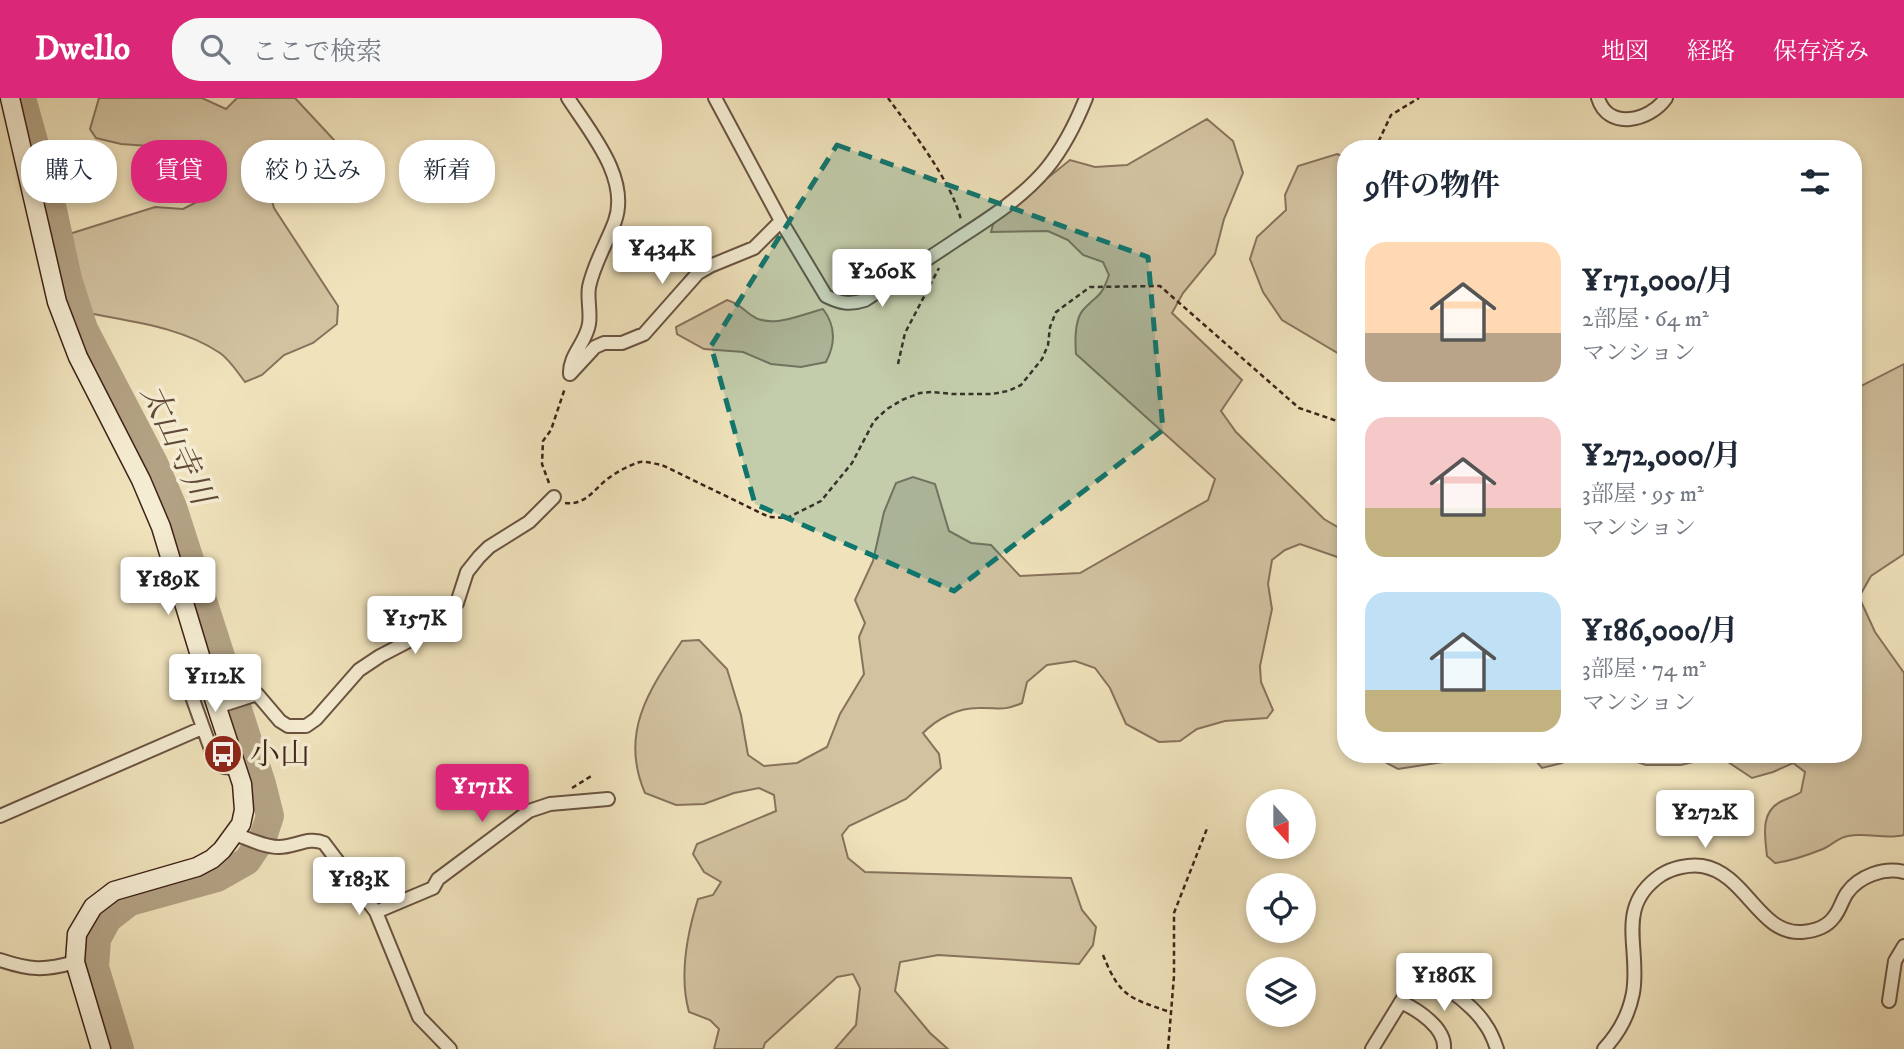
<!DOCTYPE html>
<html lang="ja">
<meta charset="utf-8">
<style>
:root{--surface:#fff;--page:#f6f6f7;--text:#1f2937;--muted:#747a83;--accent:#db2777}
body{margin:0;font-family:"IM FELL DW Pica","Noto Serif JP",serif;background:var(--page);color:var(--text);height:100vh;display:flex;flex-direction:column;font-size:26px;white-space:nowrap}
*{box-sizing:border-box;margin:0}
p{font-size:23px;color:var(--muted)}
.icon{flex:none;width:38px;height:38px;fill:none;stroke:currentColor;stroke-width:2;stroke-linecap:round;stroke-linejoin:round}
.map{position:relative;flex:1;overflow:hidden}
.drawer{position:absolute;left:1337px;top:42px;width:525px;height:623px;display:flex;flex-direction:column;background:var(--surface);border-radius:28px;box-shadow:0 4px 10px #0003}
.drawer>*{flex:none}
.hud{position:absolute;left:21px;top:42px;width:665px;height:63px;display:flex;gap:14px}
.needle{width:46px;rotate:159deg}
.fabs{position:absolute;left:1246px;top:691px;display:grid;gap:14px}
.fabs a{display:grid;place-items:center;width:70px;height:70px;border-radius:50%;background:var(--surface);box-shadow:0 4px 10px #0003;font-size:35px}
.price{position:absolute;translate:-50% -60px;padding:0 16px;border-radius:7px;background:#fff;color:#222;font-size:23px;line-height:46px;filter:drop-shadow(0 2px 4px #0008)}
.price::after{content:'';position:absolute;left:50%;top:42px;width:21px;height:16px;margin-left:-10px;background:inherit;clip-path:polygon(0 0,100% 0,50% 100%)}
.price.on{background:var(--accent);color:#fff}
ul{padding:0;list-style:none}
li{display:flex;align-items:center;gap:21px;height:175px;padding:0 28px}
li span{display:grid;place-items:center;flex:none;width:196px;height:140px;border-radius:21px;color:#555}
li>.icon{margin-inline-start:auto}
span .icon{width:84px;height:84px;fill:#fffc;stroke-width:1}
li b{font-size:30px}
h2{display:flex;justify-content:space-between;align-items:center;height:84px;padding:0 28px;font-size:30px}
.pill{padding:0 24px;border-radius:28px;background:var(--surface);box-shadow:0 4px 10px #0003;font-size:24px;line-height:63px}
.pill.on{background:var(--accent);color:#fff}
header{display:flex;align-items:center;gap:42px;box-sizing:border-box;height:98px;padding:0 35px;background:var(--accent);color:#fff}
header strong{font-size:33px}
nav{display:flex;gap:38px;margin-inline-start:auto;font-size:24px}
.search{width:490px;height:63px;background:var(--page);display:flex;align-items:center;gap:18px;box-sizing:border-box;padding:0 24px;border-radius:28px;color:var(--muted);font-size:26px}
.map>svg:first-child{display:block}
.green{fill:#d2c2a0;stroke:#88725c;stroke-width:2}
.lines{fill:none;stroke-linecap:round;stroke-linejoin:round}
.river{stroke:#b3a284;stroke-width:28}
.street-casing{stroke:#6a5341;stroke-width:16}
.secondary-casing{stroke:#3e2318;stroke-width:21}
.path{stroke:#3e2318;stroke-width:2.5;stroke-dasharray:5 3.5;stroke-linecap:butt}
.street{stroke:#f5edd3;stroke-width:12}
.secondary{stroke:#f5edd3;stroke-width:18}
.marked{fill:#0f766e;fill-opacity:0.2;stroke:#0f766e;stroke-width:5;stroke-dasharray:14 9;stroke-linejoin:round}
.labels{text-anchor:middle;stroke-width:7;stroke-linejoin:round;paint-order:stroke}
.poi-label{font-size:30px;fill:#3e2318;stroke:#f5edd3;text-anchor:start}
.water-label{font-size:32px;font-style:italic;fill:#614938;stroke:#f5edd3}
</style>
<header>
<strong>Dwello</strong>
<div class="search"><svg class="icon" aria-label="search" viewBox="0 0 24 24"><circle cx="10" cy="10" r="6"/><path d="M15 15l6 6"/></svg>ここで検索</div>
<nav><a>地図</a><a>経路</a><a>保存済み</a></nav>
</header>
<div class="map">
<svg width="1904" height="951" viewBox="0 0 1904 951">
<rect width="100%" height="100%" fill="#f0e3bc"/>
<filter id="stains"><feTurbulence type="fractalNoise" baseFrequency=".00286" numOctaves="4"/><feColorMatrix values="0 0 0 0 .2 0 0 0 0 .09 0 0 0 0 .02 0 0 0 .5 -.17"/></filter>
<radialGradient id="worn" r=".72"><stop offset=".6" stop-color="#630" stop-opacity="0"/><stop offset="1" stop-color="#630" stop-opacity=".3"/></radialGradient>
<path class="green" d="M 99,0 L 202,0 L 226,11 L 237,0 L 295,0 L 335,43 L 339,60 L 269,92 L 274,110 L 338,208 L 337,226 L 313,245 L 284,257 L 262,277 L 245,284 C 238,275 230,262 220,255 C 181,229 133,224 88,215 L 75,183 L 66,137 L 155,109 L 183,111 L 197,104 L 194,73 L 176,50 L 121,46 L 96,40 L 90,31 Z
M 1207,21 L 1233,43 L 1243,75 L 1224,121 L 1215,156 L 1183,195 L 1172,215 L 1242,282 L 1221,313 L 1236,334 L 1324,421 L 1346,434 L 1346,462 L 1300,446 L 1285,452 L 1272,462 L 1268,486 L 1272,511 L 1260,568 L 1261,584 L 1273,612 L 1267,620 L 1225,623 L 1197,631 L 1180,643 L 1159,644 L 1126,626 L 1110,590 L 1095,570 L 1075,563 L 1047,567 L 1027,584 L 1022,605 C 1002,614 998,609 978,610 C 957,610 937,621 923,635 L 939,656 L 941,670 L 906,701 L 849,728 L 842,737 L 848,760 L 865,774 L 1071,780 L 1082,812 L 1096,829 L 1093,847 L 1079,866 L 938,857 L 900,864 L 895,893 L 930,935 L 948,951 L 835,951 L 856,927 L 860,890 L 853,876 L 837,879 L 765,945 L 763,951 L 714,951 L 719,931 L 710,922 L 689,914 C 679,878 687,836 698,801 L 713,797 L 721,784 L 704,774 L 693,756 L 697,746 L 776,713 L 774,697 L 759,690 L 734,695 L 704,706 L 676,707 L 645,695 C 619,635 649,592 682,543 L 699,542 L 727,571 L 741,617 L 748,657 L 764,668 L 797,665 L 827,649 L 840,616 L 864,576 L 859,539 L 865,525 L 855,502 L 873,463 L 884,414 L 896,385 L 913,379 L 935,386 L 949,433 L 971,445 L 991,447 L 1020,478 L 1080,475 L 1208,402 L 1215,381 L 1076,256 C 1075,243 1074,223 1083,212 C 1098,196 1101,200 1109,177 L 1103,164 L 1083,157 L 1068,142 L 1048,133 L 991,134 L 994,123 L 1070,62 L 1095,69 L 1127,67 Z
M 1337,56 L 1346,60 L 1346,260 L 1282,222 L 1263,194 L 1250,161 L 1257,139 L 1286,112 L 1285,97 L 1298,68 Z
M 727,202 C 740,206 741,210 751,217 C 771,232 802,216 823,211 C 836,228 836,245 826,264 L 801,269 L 771,266 L 743,254 L 704,251 L 677,236 L 676,229 Z
M 1904,266 L 1904,456 L 1871,478 L 1859,499 L 1875,534 L 1904,575 L 1904,737 C 1886,742 1867,734 1848,738 C 1839,739 1832,747 1823,751 C 1808,757 1791,763 1775,765 L 1767,758 C 1765,738 1760,715 1780,704 C 1787,700 1794,699 1801,694 L 1805,674 L 1793,665 L 1773,674 L 1752,680 L 1725,662 L 1710,660 L 1681,667 L 1646,667 L 1634,663 L 1632,656 L 1853,656 L 1853,292 Z
M 1383,656 L 1472,656 L 1456,662 L 1398,671 L 1385,664 Z
M 1535,656 L 1578,656 L 1562,665 L 1542,670 L 1536,663 Z"/>
<g class="lines">
<path class="river" d="M 22,0 L 53,112 L 68,181 L 84,231 L 154,365 L 173,409 L 262,686 L 270,718 L 263,739 L 247,763 L 217,780 L 130,804 L 108,821 L 97,841 L 95,869 L 120,951"/>
<defs>
<path id="street" d="M 568,0 C 590,34 630,80 615,123 C 607,145 594,165 589,189 C 587,201 591,214 589,226 C 586,245 569,257 570,276
M 715,0 L 781,123 L 826,198 C 840,205 850,207 865,202 C 896,181 928,161 959,140 C 990,120 1023,99 1047,70 C 1064,49 1076,25 1086,0
M 1598,0 C 1608,33 1650,23 1666,0
M 570,276 L 595,249 L 604,245 L 622,245 L 644,236 L 698,175 L 710,168 L 754,150 L 781,123
M 201,561 L 185,574 L 186,582 L 214,660 C 219,670 226,670 237,670
M 217,609 L 257,596 L 280,623 L 288,628 L 306,628 L 316,621 L 359,572 L 380,558 L 426,534 L 457,505 L 467,474 L 479,459 L 489,449 L 529,424 L 554,399
M 0,718 L 202,630
M 235,736 C 249,741 264,749 279,749 C 295,749 309,738 324,745 L 376,814 L 419,919 L 450,951
M 376,814 L 433,790 L 438,781 L 529,713 L 550,706 L 608,701
M 0,862 C 30,872 44,873 75,864
M 1889,903 L 1895,863 L 1904,848
M 1401,904 C 1418,912 1446,930 1444,951
M 1372,951 L 1410,889 C 1428,868 1474,908 1485,926 C 1491,934 1494,942 1497,951
M 1604,951 C 1619,935 1629,916 1633,895 C 1641,850 1614,809 1661,777 C 1672,770 1689,766 1702,768 C 1746,775 1759,837 1802,834 C 1814,833 1827,829 1834,819 C 1840,812 1842,802 1847,795 C 1859,778 1884,769 1904,774"/>
<path id="secondary" d="M 10,0 L 57,204 L 78,259 L 141,382 L 161,429 L 201,561 L 242,686 L 244,712 L 241,726 L 222,752 L 212,761 L 197,769 L 114,793 L 93,809 L 77,836 L 75,864 L 101,951"/>
</defs>
<use href="#street" class="street-casing"/>
<use href="#secondary" class="secondary-casing"/>
<path class="path" d="M 888,0 C 912,33 952,84 961,122
M 1375,51 L 1391,17 L 1419,0
M 898,266 L 905,235 L 939,170
M 549,385 L 542,366 L 543,343 L 551,332 L 565,290
M 565,405 C 585,407 592,394 606,382 C 615,375 629,367 640,364 C 647,363 655,366 662,367 L 769,419 L 787,420 L 821,403 L 852,365 L 874,323 L 887,311 L 902,302 L 920,295 L 932,294 L 952,296 L 992,296 L 1008,293 L 1021,287 L 1042,261 L 1048,247 L 1050,229 L 1056,214 L 1090,189 L 1160,188 L 1299,310 L 1346,326
M 572,690 L 593,677
M 1103,857 C 1120,899 1129,900 1170,914
M 1168,951 L 1174,878 L 1174,815 L 1208,728"/>
<use href="#street" class="street"/>
<use href="#secondary" class="secondary"/>
</g>
<path class="marked" d="M 837,47 L 1148,159 L 1163,332 L 954,493 L 755,406 L 711,248 Z"/>
<defs>
<symbol id="bus-disc" viewBox="-11 -11 22 22"><circle r="9.5" fill="#8f2418" stroke="#f5edd3"/><path d="M-5-6H5V4H4V6H2V4H-2V6H-4V4H-5ZM-3.5-4V0h7V-4ZM-3.5 1.2v1.5H-2V1.2ZM2 1.2v1.5H3.5V1.2Z" fill="#fff"/></symbol>
</defs>
<g fill-rule="evenodd">
<use href="#bus-disc" x="201" y="634" width="44" height="44"/>
</g>
<g class="labels">
<g class="poi-label">
<text x="250" y="666">小山</text>
</g>
<g class="water-label">
<text transform="translate(178 346) rotate(65)" y="11">太山寺川</text>
</g>
</g>
<rect width="100%" height="100%" filter="url(#stains)"/>
<rect width="100%" height="100%" fill="url(#worn)"/>
</svg>
<div class="fabs">
<a><svg class="needle" viewBox="-14 -14 28 28"><path d="M0-13l5 13h-10z" fill="#e53935"/><path d="M0 13l5-13h-10z" fill="#747a83"/></svg></a>
<a><svg class="icon" aria-label="locate" viewBox="0 0 24 24"><circle cx="12" cy="12" r="6"/><path d="M12 2v4M12 18v4M2 12h4M18 12h4"/></svg></a>
<a><svg class="icon" aria-label="layers" viewBox="0 0 24 24"><path d="M12 4l9 5-9 5-9-5zM3 14l9 5 9-5"/></svg></a>
</div>
<b class="price" style="left:662px;top:188px">¥434K</b>
<b class="price" style="left:882px;top:211px">¥260K</b>
<b class="price" style="left:168px;top:519px">¥189K</b>
<b class="price" style="left:415px;top:558px">¥157K</b>
<b class="price" style="left:215px;top:616px">¥112K</b>
<b class="price on" style="left:482px;top:726px">¥171K</b>
<b class="price" style="left:1705px;top:752px">¥272K</b>
<b class="price" style="left:359px;top:819px">¥183K</b>
<b class="price" style="left:1444px;top:915px">¥186K</b>
<div class="hud">
<a class="pill">購入</a>
<a class="pill on">賃貸</a>
<a class="pill">絞り込み</a>
<a class="pill">新着</a>
</div>
<section class="drawer">
<h2>9件の物件<svg class="icon" aria-label="filters" viewBox="0 0 24 24"><path d="M4 7h16M4 17h16"/><circle cx="9" cy="7" r="2"/><circle cx="15" cy="17" r="2"/></svg></h2>
<ul>
<li><span style="background:linear-gradient(#ffd9b3 65%,#b9a48a 0)"><svg class="icon" aria-label="home" viewBox="0 0 24 24"><path d="M3 11l9-7 9 7M6 9v11h12V9"/></svg></span><div><b>¥171,000/月</b><p>2部屋 · 64 m²</p><p>マンション</p></div></li>
<li><span style="background:linear-gradient(#f6c9c9 65%,#c2b280 0)"><svg class="icon" aria-label="home" viewBox="0 0 24 24"><path d="M3 11l9-7 9 7M6 9v11h12V9"/></svg></span><div><b>¥272,000/月</b><p>3部屋 · 95 m²</p><p>マンション</p></div></li>
<li><span style="background:linear-gradient(#bfe0f5 70%,#c2b280 0)"><svg class="icon" aria-label="home" viewBox="0 0 24 24"><path d="M3 11l9-7 9 7M6 9v11h12V9"/></svg></span><div><b>¥186,000/月</b><p>3部屋 · 74 m²</p><p>マンション</p></div></li>
</ul>
</section>
</div>
